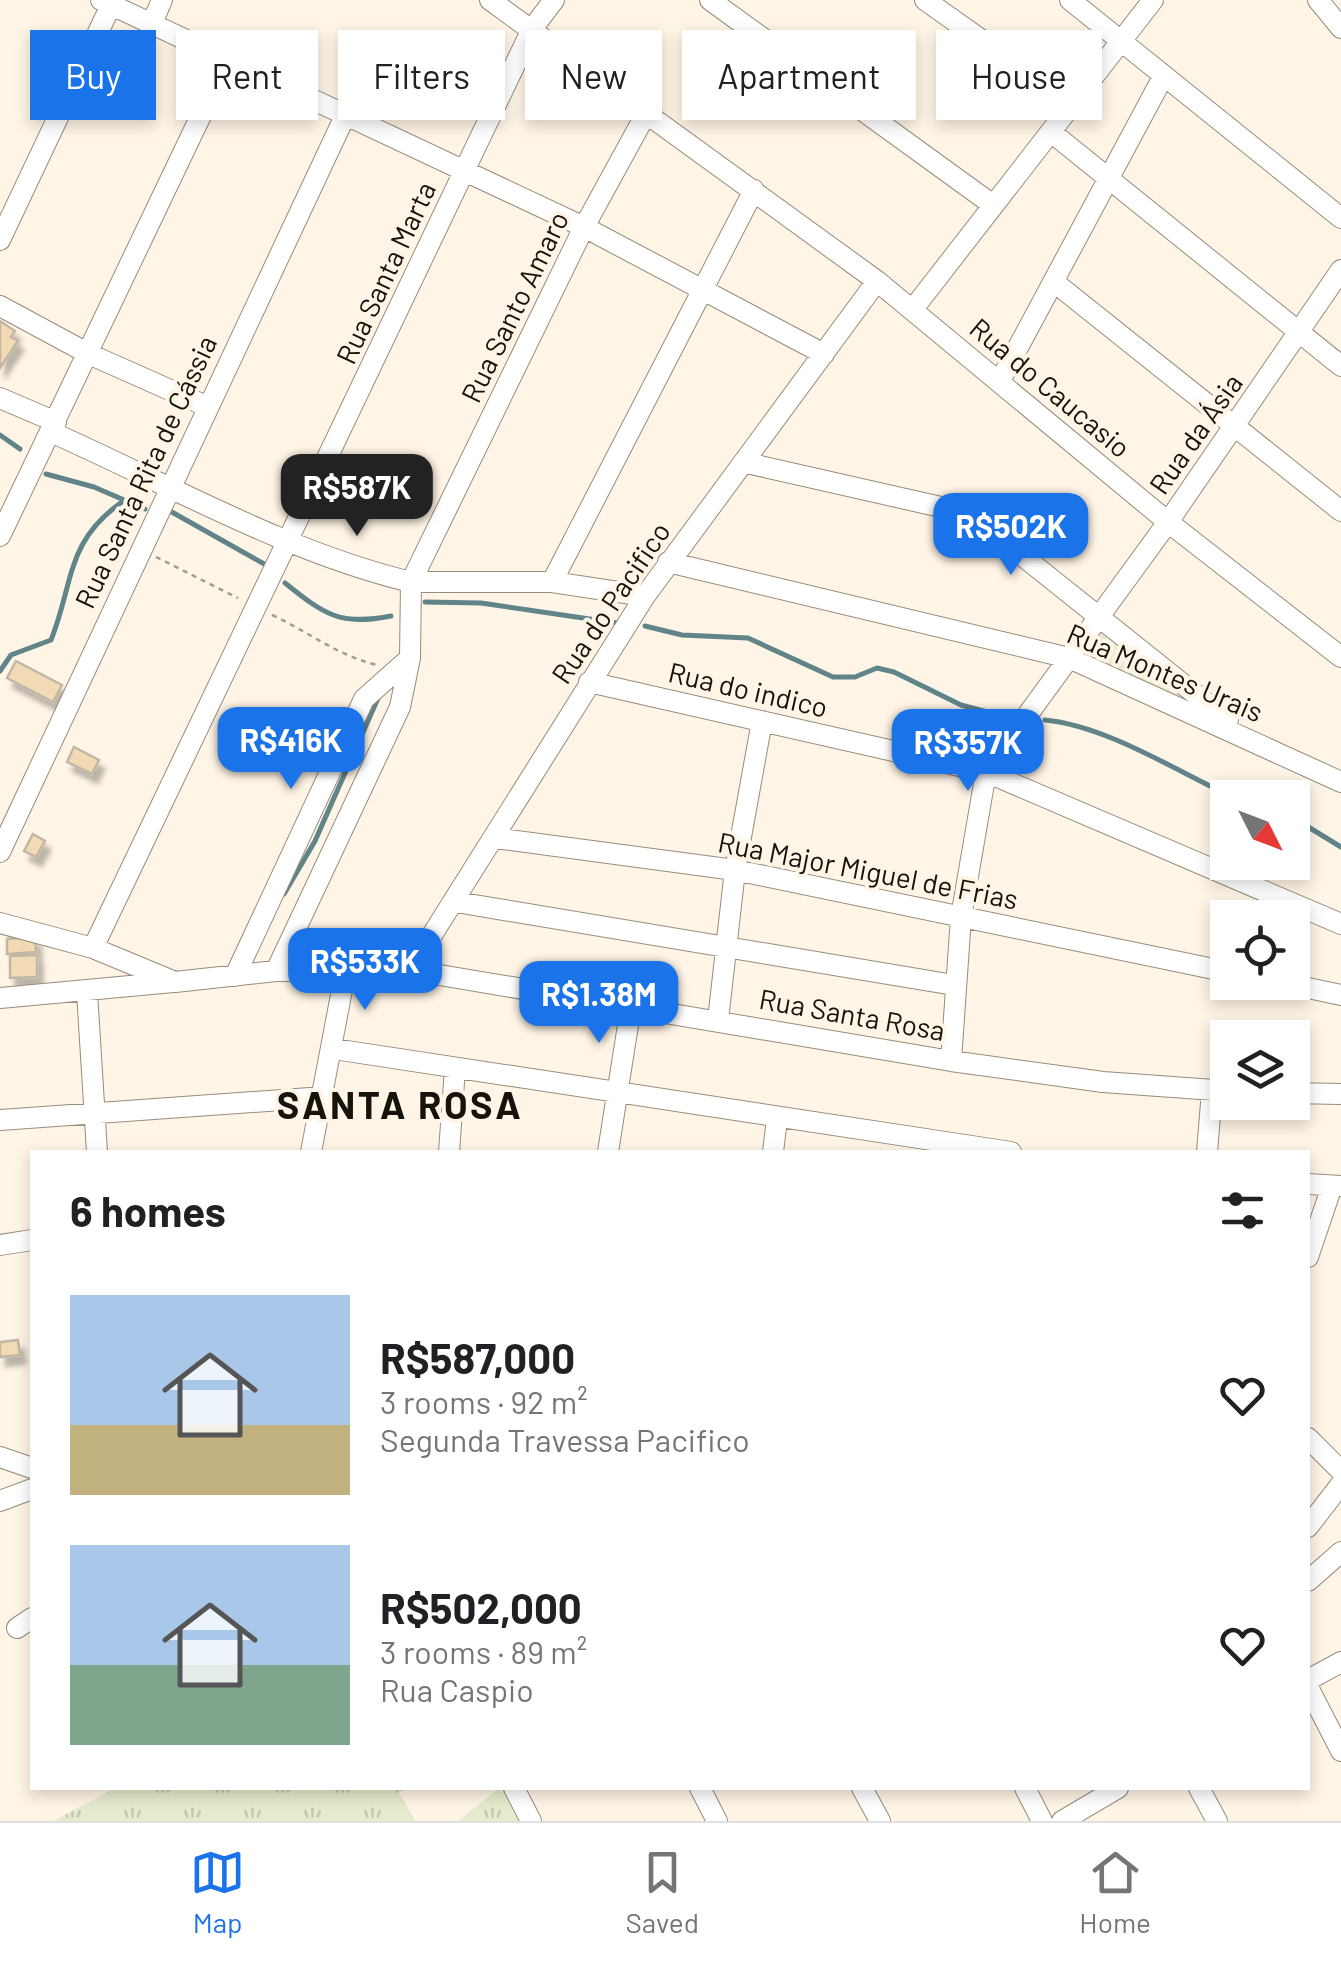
<!DOCTYPE html>
<meta charset="utf-8">
<style>
:root{--surface:#fff;--page:#f6f6f6;--text:#202124;--muted:#757577;--line:#e0e0e0;--accent:#1a73e8}
body{margin:0;font-family:Barlow,sans-serif;background:var(--page);color:var(--text);height:100vh;display:flex;flex-direction:column;font-size:38px;white-space:nowrap}
*{box-sizing:border-box;margin:0}
p{font-size:32px;color:var(--muted)}
.icon{flex:none;width:55px;height:55px;fill:none;stroke:currentColor;stroke-width:2;stroke-linecap:round;stroke-linejoin:round}
.map{position:relative;flex:1;overflow:hidden}
.drawer{position:absolute;left:30px;top:1150px;width:1280px;height:640px;display:flex;flex-direction:column;background:var(--surface);border-radius:0px;box-shadow:0 5px 15px #0003}
.drawer>*{flex:none}
.top-card{position:absolute;left:30px;top:30px;width:1282px;height:90px;display:flex;gap:20px}
.needle{width:65px;rotate:132deg}
.buttons{position:absolute;left:1210px;top:780px;display:grid;gap:20px}
.buttons a{display:grid;place-items:center;width:100px;height:100px;border-radius:0px;background:var(--surface);box-shadow:0 5px 15px #0003;font-size:50px}
.price{position:absolute;translate:-50% -85px;padding:0 22px;border-radius:20px;background:var(--accent);color:#fff;font-size:32px;line-height:65px;filter:drop-shadow(0 2px 5px #0008)}
.price::after{content:'';position:absolute;left:50%;top:60px;width:30px;height:22px;margin-left:-15px;background:inherit;clip-path:polygon(0 0,100% 0,50% 100%)}
.price.active{background:#222;color:#fff}
ul{padding:0;list-style:none}
li{display:flex;align-items:center;gap:30px;height:250px;padding:0 40px}
li span{display:grid;place-items:center;flex:none;width:280px;height:200px;border-radius:0px;color:#555}
li>.icon{margin-inline-start:auto}
span .icon{width:120px;height:120px;fill:#fffc;stroke-width:1}
li b{font-size:42px}
h2{display:flex;justify-content:space-between;align-items:center;height:120px;padding:0 40px;font-size:42px}
.tag{padding:0 35px;border-radius:0px;background:var(--surface);box-shadow:0 5px 15px #0003;font-size:35px;line-height:90px}
.tag.active{background:var(--accent);color:#fff}
.dock{display:flex;justify-content:space-around;align-items:center;height:140px;border-top:2px solid var(--line);background:var(--surface);font-size:28px;color:var(--muted)}
.dock a{display:grid;justify-items:center;gap:5px}
.dock .active{color:var(--accent)}
.map>svg:first-child{display:block}
.grass{fill:url(#grass-tufts)}
.park{fill:#e6ebcd}
.lines{fill:none;stroke-linecap:round;stroke-linejoin:round}
.stream{stroke:#618489;stroke-width:5}
.building{fill:#f2dab4;stroke:#c2b7a5;stroke-width:2.5;filter:url(#shadow)}
.minor-casing{stroke:#978c7b;stroke-width:22}
.path{stroke:#a39b90;stroke-width:2.5;stroke-dasharray:5 5;stroke-linecap:butt}
.minor{stroke:#fff;stroke-width:20}
.labels{text-anchor:middle;stroke-width:8;stroke-linejoin:round;paint-order:stroke}
.street-label{font-size:28px;fill:#16120c;stroke:#fff5e6}
.district-label{font-size:38px;font-weight:bold;letter-spacing:2.5px;fill:#16120c;stroke:#fff5e6}
</style>
<div class="map">
<svg width="1341" height="1821" viewBox="0 0 1341 1821">
<defs>
<pattern id="grass-tufts" width="24" height="20" patternUnits="userSpaceOnUse" patternTransform="scale(2.5)"><rect width="24" height="20" fill="#e6ebcd"/><path d="M3 7l-1-3M5 7V3M7 7l1-3M15 17l-1-3M17 17v-4M19 17l1-3" fill="none" stroke="#c5c8af"/></pattern>
<filter id="shadow"><feDropShadow dx="5.5" dy="9" stdDeviation="2.5" flood-color="#0004"/></filter>
</defs>
<rect width="100%" height="100%" fill="#fff5e6"/>
<path class="grass" d="M 115,1788 L 406,1788 L 399,1793 L 416,1821 L 54,1821 Z
M 499,1788 L 508,1788 L 525,1821 L 458,1821 Z"/>
<path class="park" d="M 1100,627 L 1219,719 L 1081,655 Z"/>
<g class="lines">
<path class="stream" d="M 0,435 L 20,449
M 46,474 L 94,487 L 145,509
M 170,511 L 266,565
M 285,583 C 325,615 340,626 391,616
M 425,602 L 481,603 L 617,623
M 645,626 L 682,635 L 748,638 L 833,677 L 855,677 L 877,668 L 894,672 L 961,705 L 1018,720
M 0,671 L 11,655 L 51,640 C 74,583 65,542 122,502
M 1045,720 C 1107,726 1176,771 1235,798
M 1292,817 L 1341,847
M 284,894 L 315,841 L 379,696"/>
</g>
<path class="building" d="M 0,321 L 15,331 L 11,337 L 18,341 L 0,368 Z
M 16,661 L 62,685 L 53,702 L 7,678 Z
M 74,747 L 99,760 L 92,774 L 67,762 Z
M 33,834 L 45,841 L 36,857 L 24,851 Z
M 35,937 L 36,952 L 7,954 L 7,939 Z
M 37,955 L 37,977 L 10,978 L 10,956 Z
M 18,1340 L 20,1355 L 0,1357 L 0,1342 Z"/>
<g class="lines">
<defs>
<path id="minor" d="M 101,0 L 584,227 L 824,354
M 490,0 L 877,281 L 1168,522 L 1341,657
M 710,0 L 993,205
M 925,0 L 1072,104
M 1070,0 L 1341,218
M 1318,0 L 1341,28
M 152,23 L 162,0
M 1051,132 L 1341,366
M 0,240 L 111,5
M 1054,282 L 1341,511
M 0,306 L 89,354 L 206,406
M 913,309 L 1153,0
M 1000,381 L 1163,77
M 0,398 L 56,422
M 51,432 C 168,484 286,552 411,582 L 552,582 L 645,596
M 747,463 L 954,510 L 980,522 L 1228,720
M 0,536 L 227,61
M 668,562 L 1069,658 L 1341,782
M 552,582 L 754,190
M 589,682 L 986,772 L 1341,924
M 495,838 L 735,870 L 1228,972
M 0,852 L 345,116
M 456,902 L 954,985
M 0,923 L 93,948 L 175,982 L 276,971 L 410,970 L 951,1061 L 1103,1082 L 1228,1091
M 93,948 L 532,29 L 554,0
M 410,970 L 645,596 L 877,281
M 276,971 L 400,707 L 410,658 L 411,582 L 584,227 L 647,112
M 235,976 L 364,699 L 410,658
M 1280,982 L 1341,995
M 87,992 L 97,1152
M 0,998 L 173,982
M 718,1020 L 735,870 L 762,721
M 334,1049 L 1011,1152
M 951,1061 L 961,917 L 986,772 L 1168,522 L 1341,270
M 1292,1093 L 1341,1094
M 0,1120 L 324,1097
M 311,1152 L 346,969
M 449,1152 L 455,1068
M 608,1152 L 631,1006
M 773,1152 L 777,1119
M 1207,1152 L 1212,1091
M 1308,1184 L 1341,1186
M 0,1245 L 32,1240
M 1308,1257 L 1332,1186
M 1308,1438 L 1341,1471
M 0,1457 L 32,1468
M 0,1501 L 32,1489
M 1308,1527 L 1341,1484
M 1308,1581 L 1341,1552
M 17,1628 L 32,1618
M 1308,1680 L 1341,1662
M 1308,1687 L 1341,1751
M 514,1788 L 531,1821
M 700,1788 L 717,1821
M 862,1788 L 880,1821
M 1025,1788 L 1042,1821
M 1199,1788 L 1217,1821
M 1062,1821 L 1118,1788"/>
</defs>
<use href="#minor" class="minor-casing"/>
<path class="path" d="M 156,557 L 238,598
M 272,615 C 309,632 336,655 377,665"/>
<use href="#minor" class="minor"/>
</g>
<g class="labels">
<g class="street-label">
<text transform="translate(386 273) rotate(-65)" y="10">Rua Santa Marta</text>
<text transform="translate(515 307) rotate(-64)" y="10">Rua Santo Amaro</text>
<text transform="translate(1050 388) rotate(40)" y="10">Rua do Caucasio</text>
<text transform="translate(1196 434) rotate(-55)" y="10">Rua da Ásia</text>
<text transform="translate(146 472) rotate(-65)" y="10">Rua Santa Rita de Cássia</text>
<text transform="translate(611 603) rotate(-56)" y="10">Rua do Pacifico</text>
<text transform="translate(1165 673) rotate(23)" y="10">Rua Montes Urais</text>
<text transform="translate(748 690) rotate(13)" y="10">Rua do indico</text>
<text transform="translate(868 871) rotate(11)" y="10">Rua Major Miguel de Frias</text>
<text transform="translate(852 1015) rotate(10)" y="10">Rua Santa Rosa</text>
</g>
<g class="district-label">
<text x="400" y="1119">SANTA ROSA</text>
</g>
</g>
</svg>
<div class="buttons">
<a><svg class="needle" viewBox="-14 -14 28 28"><path d="M0-13l5 13h-10z" fill="#e53935"/><path d="M0 13l5-13h-10z" fill="#757577"/></svg></a>
<a><svg class="icon" aria-label="locate" viewBox="0 0 24 24"><circle cx="12" cy="12" r="6"/><path d="M12 2v4M12 18v4M2 12h4M18 12h4"/></svg></a>
<a><svg class="icon" aria-label="layers" viewBox="0 0 24 24"><path d="M12 4l9 5-9 5-9-5zM3 14l9 5 9-5"/></svg></a>
</div>
<b class="price active" style="left:357px;top:539px">R$587K</b>
<b class="price" style="left:1011px;top:578px">R$502K</b>
<b class="price" style="left:291px;top:792px">R$416K</b>
<b class="price" style="left:968px;top:794px">R$357K</b>
<b class="price" style="left:365px;top:1013px">R$533K</b>
<b class="price" style="left:599px;top:1046px">R$1.38M</b>
<div class="top-card">
<a class="tag active">Buy</a>
<a class="tag">Rent</a>
<a class="tag">Filters</a>
<a class="tag">New</a>
<a class="tag">Apartment</a>
<a class="tag">House</a>
</div>
<section class="drawer">
<h2>6 homes<svg class="icon" aria-label="filters" viewBox="0 0 24 24"><path d="M4 7h16M4 17h16"/><circle cx="9" cy="7" r="2"/><circle cx="15" cy="17" r="2"/></svg></h2>
<ul>
<li><span style="background:linear-gradient(#a9c7e8 65%,#c2b280 0)"><svg class="icon" aria-label="home" viewBox="0 0 24 24"><path d="M3 11l9-7 9 7M6 9v11h12V9"/></svg></span><div><b>R$587,000</b><p>3 rooms · 92 m²</p><p>Segunda Travessa Pacifico</p></div><svg class="icon" aria-label="heart" viewBox="0 0 24 24"><path d="M12 20l-8-8c-3-5 5-10 8-4 3-6 11-1 8 4z"/></svg></li>
<li><span style="background:linear-gradient(#a9c7e8 60%,#7fa58c 0)"><svg class="icon" aria-label="home" viewBox="0 0 24 24"><path d="M3 11l9-7 9 7M6 9v11h12V9"/></svg></span><div><b>R$502,000</b><p>3 rooms · 89 m²</p><p>Rua Caspio</p></div><svg class="icon" aria-label="heart" viewBox="0 0 24 24"><path d="M12 20l-8-8c-3-5 5-10 8-4 3-6 11-1 8 4z"/></svg></li>
</ul>
</section>
</div>
<nav class="dock">
<a class="active"><svg class="icon" aria-label="map" viewBox="0 0 24 24"><path d="M3 6l6-2 6 2 6-2v14l-6 2-6-2-6 2zM9 4v14M15 6v14"/></svg>Map</a>
<a><svg class="icon" aria-label="saved" viewBox="0 0 24 24"><path d="M7 4h10v16l-5-4-5 4z"/></svg>Saved</a>
<a><svg class="icon" aria-label="home" viewBox="0 0 24 24"><path d="M3 11l9-7 9 7M6 9v11h12V9"/></svg>Home</a>
</nav>
